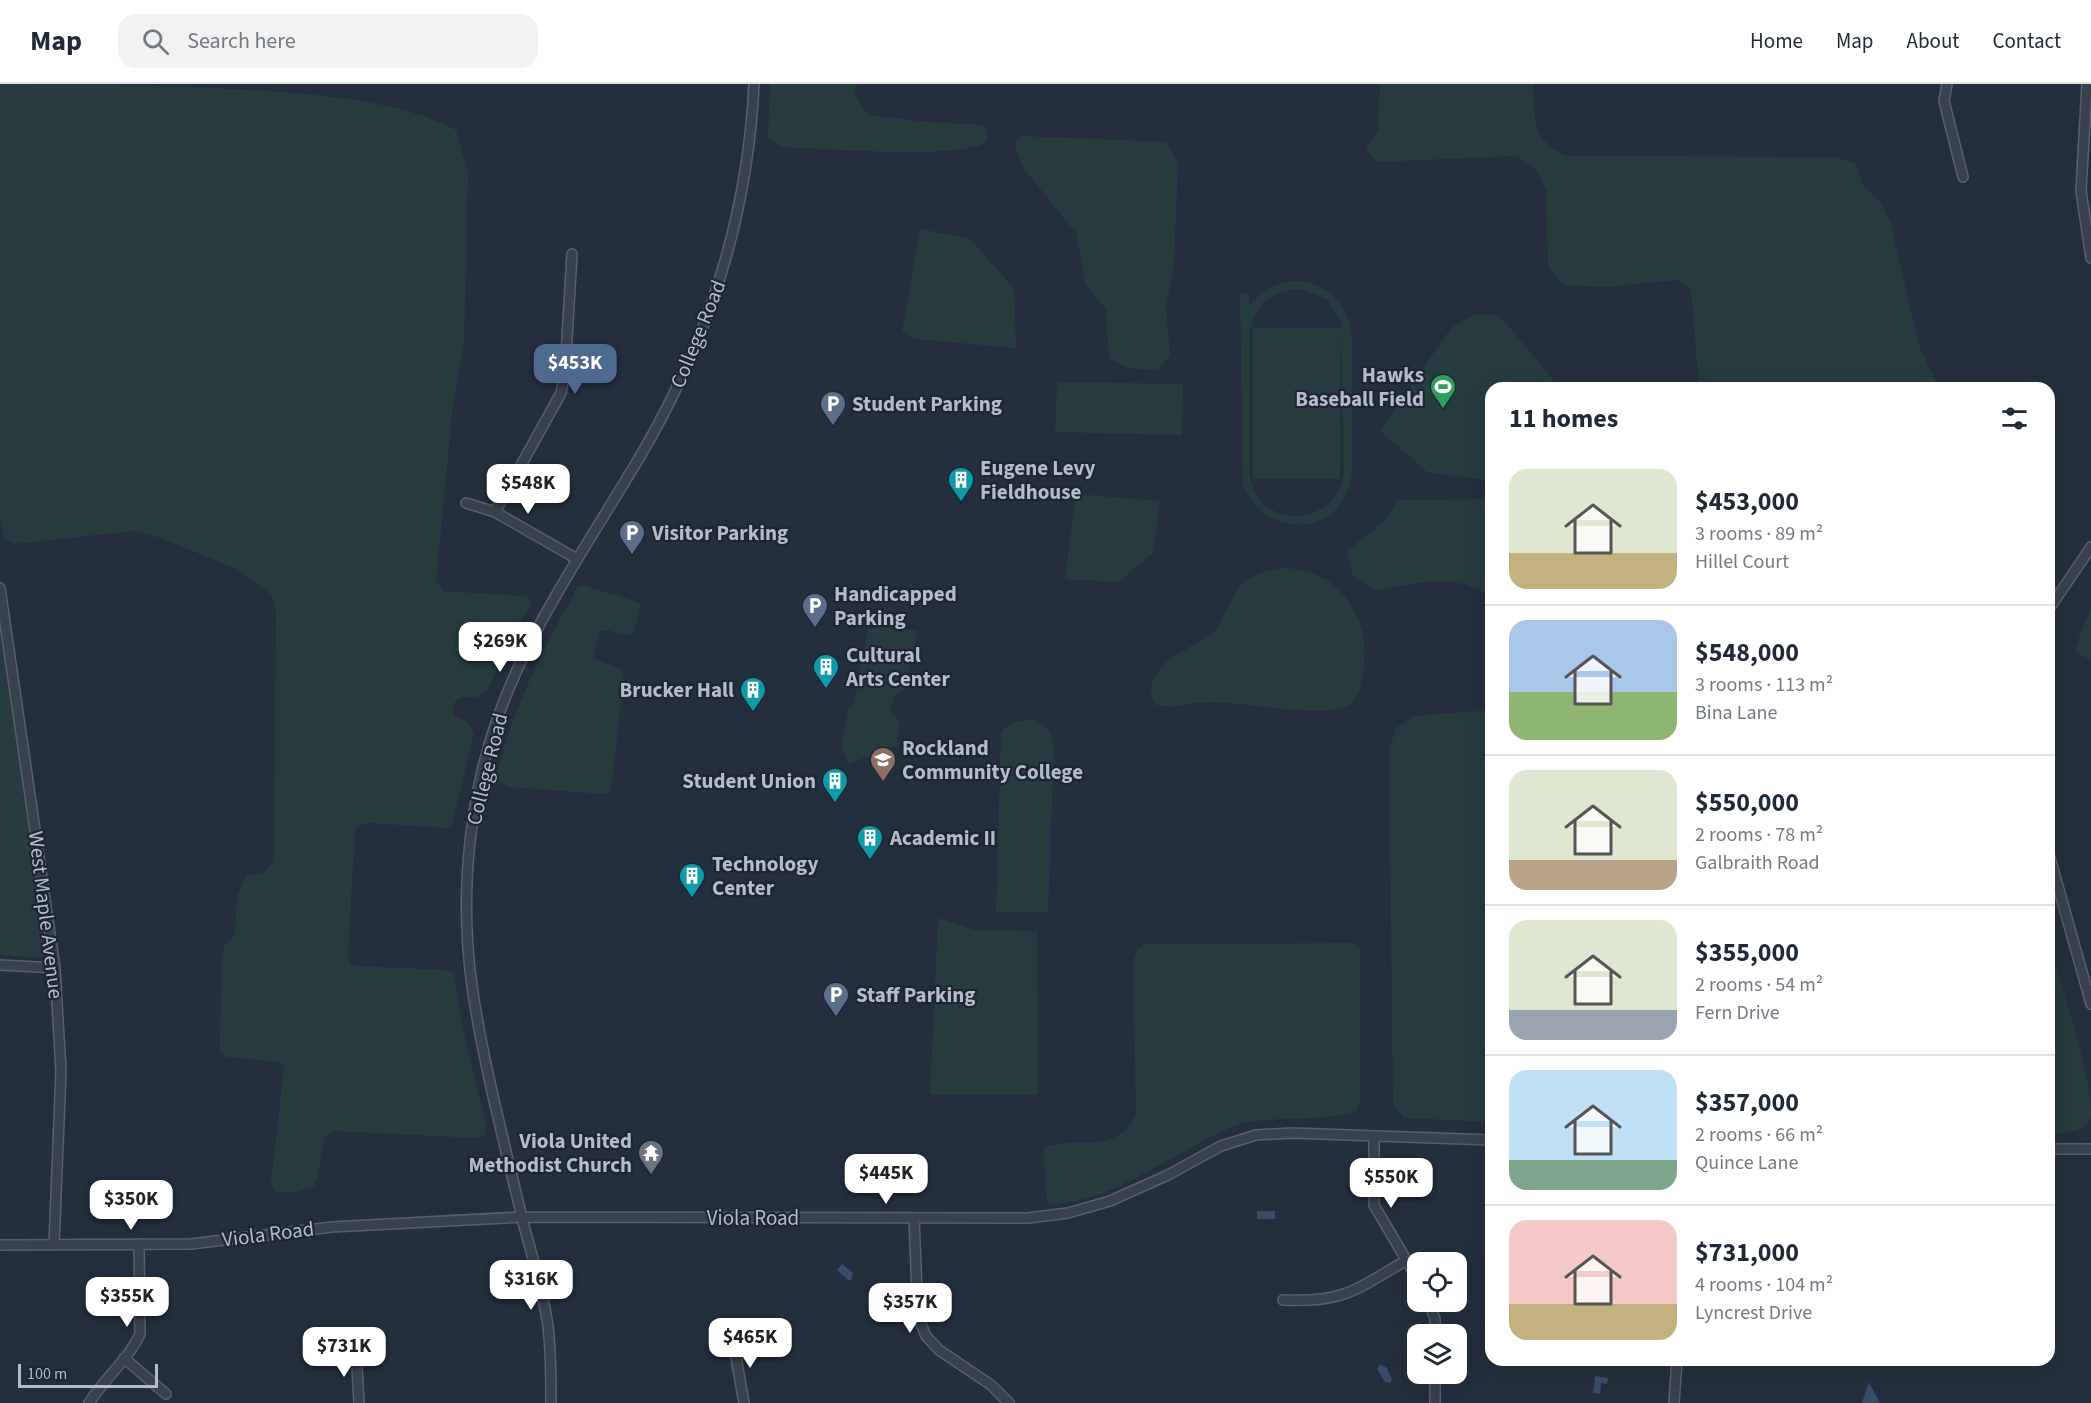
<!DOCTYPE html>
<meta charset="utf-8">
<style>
:root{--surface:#fff;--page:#f2f2f3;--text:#1f2937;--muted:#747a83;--line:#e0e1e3;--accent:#4f688e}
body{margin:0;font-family:"Source Sans 3",sans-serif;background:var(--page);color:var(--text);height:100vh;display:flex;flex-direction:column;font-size:22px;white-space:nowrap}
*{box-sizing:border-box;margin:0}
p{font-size:20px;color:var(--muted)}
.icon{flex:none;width:33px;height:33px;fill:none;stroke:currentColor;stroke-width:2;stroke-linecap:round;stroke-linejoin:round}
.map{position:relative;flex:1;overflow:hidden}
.side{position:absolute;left:1485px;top:298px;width:570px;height:984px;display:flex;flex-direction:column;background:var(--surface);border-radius:18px;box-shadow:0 6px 24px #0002}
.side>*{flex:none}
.tools{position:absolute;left:1407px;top:1168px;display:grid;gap:12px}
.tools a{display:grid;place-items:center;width:60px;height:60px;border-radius:12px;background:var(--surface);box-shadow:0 6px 24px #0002;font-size:30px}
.scale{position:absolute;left:18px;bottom:15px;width:140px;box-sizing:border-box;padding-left:6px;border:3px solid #b4bcc9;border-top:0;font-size:16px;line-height:21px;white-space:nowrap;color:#b4bcc9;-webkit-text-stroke:4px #1d2633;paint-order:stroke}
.price{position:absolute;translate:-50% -51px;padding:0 14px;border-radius:12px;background:#fff;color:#222;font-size:20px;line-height:39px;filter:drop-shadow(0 2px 3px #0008)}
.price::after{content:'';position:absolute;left:50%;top:36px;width:18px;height:14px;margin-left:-9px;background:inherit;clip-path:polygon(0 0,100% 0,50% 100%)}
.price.current{background:var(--accent);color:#fff}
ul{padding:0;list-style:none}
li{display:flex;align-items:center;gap:18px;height:150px;padding:0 24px}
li+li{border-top:2px solid var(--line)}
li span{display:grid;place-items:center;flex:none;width:168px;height:120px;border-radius:18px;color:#555}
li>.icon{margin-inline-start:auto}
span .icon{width:72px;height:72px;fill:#fffc;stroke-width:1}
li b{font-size:26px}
h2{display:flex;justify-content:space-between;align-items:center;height:72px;padding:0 24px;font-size:26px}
header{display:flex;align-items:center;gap:36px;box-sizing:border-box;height:84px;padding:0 30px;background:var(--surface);border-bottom:2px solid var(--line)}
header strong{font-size:28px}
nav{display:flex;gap:33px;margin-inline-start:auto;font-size:21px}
.search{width:420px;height:54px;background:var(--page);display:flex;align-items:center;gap:15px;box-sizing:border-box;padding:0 21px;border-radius:18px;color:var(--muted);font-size:22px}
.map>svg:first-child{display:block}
.green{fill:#263c3f;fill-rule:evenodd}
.water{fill:#394c67}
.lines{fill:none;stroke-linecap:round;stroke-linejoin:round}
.minor-casing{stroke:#565f6c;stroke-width:12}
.minor{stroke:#38414e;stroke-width:9}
.labels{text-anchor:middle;stroke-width:4.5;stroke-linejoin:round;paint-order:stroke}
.street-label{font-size:21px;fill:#b4bcc9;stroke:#1d2633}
.poi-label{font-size:21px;font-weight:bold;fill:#b4bcc9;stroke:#1d2633;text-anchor:start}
</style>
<header>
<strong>Map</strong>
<div class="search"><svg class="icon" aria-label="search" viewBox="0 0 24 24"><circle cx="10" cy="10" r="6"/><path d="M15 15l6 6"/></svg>Search here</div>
<nav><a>Home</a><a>Map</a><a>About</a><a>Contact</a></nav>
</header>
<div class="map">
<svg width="2091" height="1319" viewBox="0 0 2091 1319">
<rect width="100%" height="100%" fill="#242f3e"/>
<path class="green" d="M 0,0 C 89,0 177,1 265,7 C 324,11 405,18 456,46 L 468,88 L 464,260 L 453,320 L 436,497 L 444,507 L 522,512 L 529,514 L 531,519 L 487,606 L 477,613 L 461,613 L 452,621 L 454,631 L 468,639 L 474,649 L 452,741 L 446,744 L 371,739 L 360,741 L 355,746 L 348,872 L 351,880 L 356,882 L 447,886 L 454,889 L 462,941 L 486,1041 L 485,1051 L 477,1054 L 333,1047 L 324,1053 L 317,1096 L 313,1103 L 296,1108 L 276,1108 L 271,1099 L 284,983 L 280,978 L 227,973 L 220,968 L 221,882 L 224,862 L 235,851 L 237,813 L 246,792 L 264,788 L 274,777 L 276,527 L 271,510 L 239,486 L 161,454 L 133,447 L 14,460 L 5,455 L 0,435 Z
M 770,0 L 858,0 L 854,8 L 868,31 L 927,38 L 985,41 L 988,57 C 963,77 820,64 781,63 L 768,53 Z
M 1380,0 L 1533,0 C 1535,35 1530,56 1567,72 L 1836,73 L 1856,80 L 1863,102 L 1880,118 L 1890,137 L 1919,262 L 1939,304 L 1699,304 L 1691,205 L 1677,196 L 1605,203 L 1563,201 L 1548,182 L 1546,106 L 1535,84 L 1516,72 L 1377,78 L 1366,66 L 1378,46 Z
M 1023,52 L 1166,58 L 1178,80 L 1174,180 L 1166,224 L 1170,272 L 1157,286 L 1128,284 L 1109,274 L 1106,225 L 1086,201 L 1076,149 L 1024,85 L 1014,59 Z
M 920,145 L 970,155 L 1014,204 L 1016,264 L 914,255 L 902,248 Z
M 1302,197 C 1332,203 1351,224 1352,255 L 1352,389 C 1345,453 1266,459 1243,400 L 1240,210 L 1249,209 L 1249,222 C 1263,204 1280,196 1302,197 ZM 1301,205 L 1326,215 L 1341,238 L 1344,388 C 1339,440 1266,449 1251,398 C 1248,383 1250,366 1250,352 C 1249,319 1249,287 1249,255 C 1251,224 1270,205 1301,205 Z
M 1473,231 L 1495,231 L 1505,238 L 1560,304 L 1491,304 L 1490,397 L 1427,388 L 1380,347 L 1451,244 Z
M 1253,244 L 1341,244 L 1340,395 L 1253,395 Z
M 1057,298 L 1183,300 L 1182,351 L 1055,348 Z
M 1076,410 L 1160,417 L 1153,469 L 1118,498 L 1065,495 Z
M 1491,415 L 1491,515 C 1459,486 1413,500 1375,507 L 1353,491 L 1347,467 L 1387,435 L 1397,416 Z
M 1284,483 C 1301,486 1322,490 1335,502 C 1346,511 1360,535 1363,549 C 1366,567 1366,613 1347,622 C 1320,634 1247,619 1215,618 C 1194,617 1175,625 1156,621 L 1151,610 L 1152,596 L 1167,577 L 1215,547 L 1240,501 L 1259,489 Z
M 583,501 L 637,518 L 641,522 L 634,549 L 628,552 L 607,546 L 600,547 L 593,571 L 596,576 L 621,585 L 624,593 L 611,707 L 604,710 L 509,703 L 500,698 L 497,691 C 513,623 544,563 578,503 Z
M 0,506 L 20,680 L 48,874 L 0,871 Z
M 2091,523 L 2091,576 L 2074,567 Z
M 878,540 L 917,547 L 905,606 L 894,611 L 890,629 L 900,637 L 897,655 L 899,661 L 848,680 L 841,663 L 849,623 L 853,623 L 868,545 L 877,544 Z
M 1491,626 L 1491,1038 L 1404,1034 L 1393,1020 L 1389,667 L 1396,644 L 1414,632 Z
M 1033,636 L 1049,646 L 1054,663 L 1048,828 L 996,828 L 1001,648 L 1015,637 Z
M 938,834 L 975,846 L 1037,847 L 1038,1011 L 930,1011 Z
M 1355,859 L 1360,865 L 1360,1015 L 1357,1026 C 1338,1038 1273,1032 1244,1039 C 1220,1046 1200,1059 1178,1071 C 1140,1092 1096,1118 1051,1121 L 1047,1117 L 1043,1064 C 1079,1050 1113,1074 1136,1031 L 1133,879 L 1138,864 L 1145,860 Z
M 2049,863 C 2063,905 2091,988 2091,1031 C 2087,1048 2064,1050 2049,1050 Z"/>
<path class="water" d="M 1257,1127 L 1275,1127 L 1275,1135 L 1257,1135 Z
M 842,1180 L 853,1189 L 851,1196 L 848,1196 L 837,1186 Z
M 1380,1280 L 1387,1284 L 1392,1296 L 1390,1299 L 1385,1298 L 1377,1285 Z
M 1595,1292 L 1608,1294 L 1607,1300 L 1601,1299 L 1600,1310 L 1593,1309 Z
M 1869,1298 L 1880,1319 L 1862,1319 Z"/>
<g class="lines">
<defs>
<path id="minor" d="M 1947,0 L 1944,17 L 1963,93
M 2087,0 L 2081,107 L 2091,174
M 466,419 L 495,428 L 577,475
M 495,428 L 561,309 L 565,288 L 572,170
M 0,504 L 55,884 L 61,987 L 54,1161
M 2049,525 L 2091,463
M 2049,770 L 2091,920
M 0,881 L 55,884
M 1374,1052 L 1374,1121 L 1418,1196
M 2049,1065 L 2091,1065
M 914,1134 L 918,1233 L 926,1252 L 939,1266 L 991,1301 L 1009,1319
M 0,1161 L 191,1160 L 332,1143 L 522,1133 L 1028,1134 L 1068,1129 L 1110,1117 L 1168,1091 L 1221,1062 L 1256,1051 L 1292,1049 L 1491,1056
M 1283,1216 C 1342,1219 1356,1206 1405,1177
M 1429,1218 L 1435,1235 L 1435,1251
M 733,1256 L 744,1319
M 356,1267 L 359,1319
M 124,1274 L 166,1310
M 1435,1290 L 1435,1319
M 89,1319 C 104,1295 128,1276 140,1250 L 139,1160
M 551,1319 C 551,1293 551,1268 548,1242 C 543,1206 531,1169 522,1134 C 504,1057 483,979 472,902 C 462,830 466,757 482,687 C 510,566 584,469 645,364 C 710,251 748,130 754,0
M 1674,1319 L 1677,1276"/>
</defs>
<use href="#minor" class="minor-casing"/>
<use href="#minor" class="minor"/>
</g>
<defs>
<symbol id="stadium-pin" viewBox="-11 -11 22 30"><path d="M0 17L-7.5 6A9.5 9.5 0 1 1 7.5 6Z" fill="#2e9e5b" stroke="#1d2633"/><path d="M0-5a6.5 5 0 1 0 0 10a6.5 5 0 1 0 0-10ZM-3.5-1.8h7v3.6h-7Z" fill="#fff"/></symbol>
<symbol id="parking-pin" viewBox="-11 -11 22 30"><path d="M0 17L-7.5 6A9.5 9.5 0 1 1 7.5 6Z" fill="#5c6f8a" stroke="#1d2633"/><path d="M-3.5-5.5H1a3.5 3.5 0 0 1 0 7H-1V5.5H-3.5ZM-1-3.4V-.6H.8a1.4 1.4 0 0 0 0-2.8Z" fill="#fff"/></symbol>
<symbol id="building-pin" viewBox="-11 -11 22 30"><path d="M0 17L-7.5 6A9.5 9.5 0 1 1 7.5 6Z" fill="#0f9aa8" stroke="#1d2633"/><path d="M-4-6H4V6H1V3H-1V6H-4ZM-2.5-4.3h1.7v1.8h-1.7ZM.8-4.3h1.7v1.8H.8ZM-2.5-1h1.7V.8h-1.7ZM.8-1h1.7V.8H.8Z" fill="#fff"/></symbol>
<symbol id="university-pin" viewBox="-11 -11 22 30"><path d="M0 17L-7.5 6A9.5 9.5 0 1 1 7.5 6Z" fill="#8d6e63" stroke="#1d2633"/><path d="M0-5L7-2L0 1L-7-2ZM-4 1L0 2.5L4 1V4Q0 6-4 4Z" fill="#fff"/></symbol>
<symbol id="temple-pin" viewBox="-11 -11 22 30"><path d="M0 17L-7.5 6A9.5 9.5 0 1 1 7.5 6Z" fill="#6b7280" stroke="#1d2633"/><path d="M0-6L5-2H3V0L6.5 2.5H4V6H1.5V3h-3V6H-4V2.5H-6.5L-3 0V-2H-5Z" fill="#fff"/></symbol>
</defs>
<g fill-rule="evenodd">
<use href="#stadium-pin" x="1428" y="288" width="30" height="40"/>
<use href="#parking-pin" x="818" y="305" width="30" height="40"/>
<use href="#building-pin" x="946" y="381" width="30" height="40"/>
<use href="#parking-pin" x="617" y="434" width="30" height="40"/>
<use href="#parking-pin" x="800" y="507" width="30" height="40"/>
<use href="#building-pin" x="811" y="568" width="30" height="40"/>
<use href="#building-pin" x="738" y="591" width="30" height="40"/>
<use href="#university-pin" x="868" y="661" width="30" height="40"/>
<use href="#building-pin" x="820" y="682" width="30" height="40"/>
<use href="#building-pin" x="855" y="739" width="30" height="40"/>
<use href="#building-pin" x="677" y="777" width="30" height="40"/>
<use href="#parking-pin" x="821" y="896" width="30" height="40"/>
<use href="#temple-pin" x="636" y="1054" width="30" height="40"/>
</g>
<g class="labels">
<g class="street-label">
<text transform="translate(698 250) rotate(-68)" y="7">College Road</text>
<text transform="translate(487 685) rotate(-76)" y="7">College Road</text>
<text transform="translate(46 831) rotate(83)" y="7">West Maple Avenue</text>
<text x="753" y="1141">Viola Road</text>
<text transform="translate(268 1150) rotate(-7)" y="7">Viola Road</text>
</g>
<g class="poi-label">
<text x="1424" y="298" text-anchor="end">Hawks<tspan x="1424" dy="24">Baseball Field</tspan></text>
<text x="852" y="327">Student Parking</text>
<text x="980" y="391">Eugene Levy<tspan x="980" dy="24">Fieldhouse</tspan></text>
<text x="652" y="456">Visitor Parking</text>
<text x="834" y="517">Handicapped<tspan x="834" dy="24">Parking</tspan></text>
<text x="846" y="578">Cultural<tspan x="846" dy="24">Arts Center</tspan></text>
<text x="734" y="613" text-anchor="end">Brucker Hall</text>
<text x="902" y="671">Rockland<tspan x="902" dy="24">Community College</tspan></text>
<text x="816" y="704" text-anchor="end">Student Union</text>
<text x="890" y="761">Academic II</text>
<text x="712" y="787">Technology<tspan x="712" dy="24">Center</tspan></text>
<text x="856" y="918">Staff Parking</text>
<text x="632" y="1064" text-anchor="end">Viola United<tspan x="632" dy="24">Methodist Church</tspan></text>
</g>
</g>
</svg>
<div class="tools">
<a><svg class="icon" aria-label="locate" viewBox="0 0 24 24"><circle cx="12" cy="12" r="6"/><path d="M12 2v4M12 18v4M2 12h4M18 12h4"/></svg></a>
<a><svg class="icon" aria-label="layers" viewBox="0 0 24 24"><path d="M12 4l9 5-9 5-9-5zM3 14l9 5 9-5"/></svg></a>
</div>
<div class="scale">100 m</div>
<b class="price current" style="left:575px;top:311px">$453K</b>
<b class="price" style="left:528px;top:431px">$548K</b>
<b class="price" style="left:500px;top:589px">$269K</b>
<b class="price" style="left:886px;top:1121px">$445K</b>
<b class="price" style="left:1391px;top:1125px">$550K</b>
<b class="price" style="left:131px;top:1147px">$350K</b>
<b class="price" style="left:531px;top:1227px">$316K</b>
<b class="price" style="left:127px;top:1244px">$355K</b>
<b class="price" style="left:910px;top:1250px">$357K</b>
<b class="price" style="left:750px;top:1285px">$465K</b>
<b class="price" style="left:344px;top:1294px">$731K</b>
<section class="side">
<h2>11 homes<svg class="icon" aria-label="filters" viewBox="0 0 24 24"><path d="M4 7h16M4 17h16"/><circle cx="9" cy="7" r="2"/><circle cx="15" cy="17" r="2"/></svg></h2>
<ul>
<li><span style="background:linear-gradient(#dfe7d0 70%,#c2b280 0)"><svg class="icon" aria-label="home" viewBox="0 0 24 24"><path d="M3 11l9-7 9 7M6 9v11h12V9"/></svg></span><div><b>$453,000</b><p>3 rooms · 89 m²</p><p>Hillel Court</p></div></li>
<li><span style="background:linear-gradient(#a9c7e8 60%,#8fb573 0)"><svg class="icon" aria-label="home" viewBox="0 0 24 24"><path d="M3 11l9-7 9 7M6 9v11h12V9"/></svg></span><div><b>$548,000</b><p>3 rooms · 113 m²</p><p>Bina Lane</p></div></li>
<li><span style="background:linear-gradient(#dfe7d0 75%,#b9a48a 0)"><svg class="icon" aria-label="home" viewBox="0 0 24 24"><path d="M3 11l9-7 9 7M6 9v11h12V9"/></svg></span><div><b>$550,000</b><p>2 rooms · 78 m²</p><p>Galbraith Road</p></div></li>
<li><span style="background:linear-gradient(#dfe7d0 75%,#9aa5b1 0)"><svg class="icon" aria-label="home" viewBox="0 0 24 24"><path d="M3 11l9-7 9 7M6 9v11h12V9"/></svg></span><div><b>$355,000</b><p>2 rooms · 54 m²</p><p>Fern Drive</p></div></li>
<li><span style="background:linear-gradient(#bfe0f5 75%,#7fa58c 0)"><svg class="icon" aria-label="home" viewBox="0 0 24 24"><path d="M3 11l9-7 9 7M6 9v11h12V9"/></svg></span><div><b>$357,000</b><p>2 rooms · 66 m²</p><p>Quince Lane</p></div></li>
<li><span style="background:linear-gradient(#f6c9c9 70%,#c2b280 0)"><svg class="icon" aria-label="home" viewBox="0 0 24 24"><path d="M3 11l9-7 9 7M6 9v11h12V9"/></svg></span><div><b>$731,000</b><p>4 rooms · 104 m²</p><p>Lyncrest Drive</p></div></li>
</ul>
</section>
</div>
